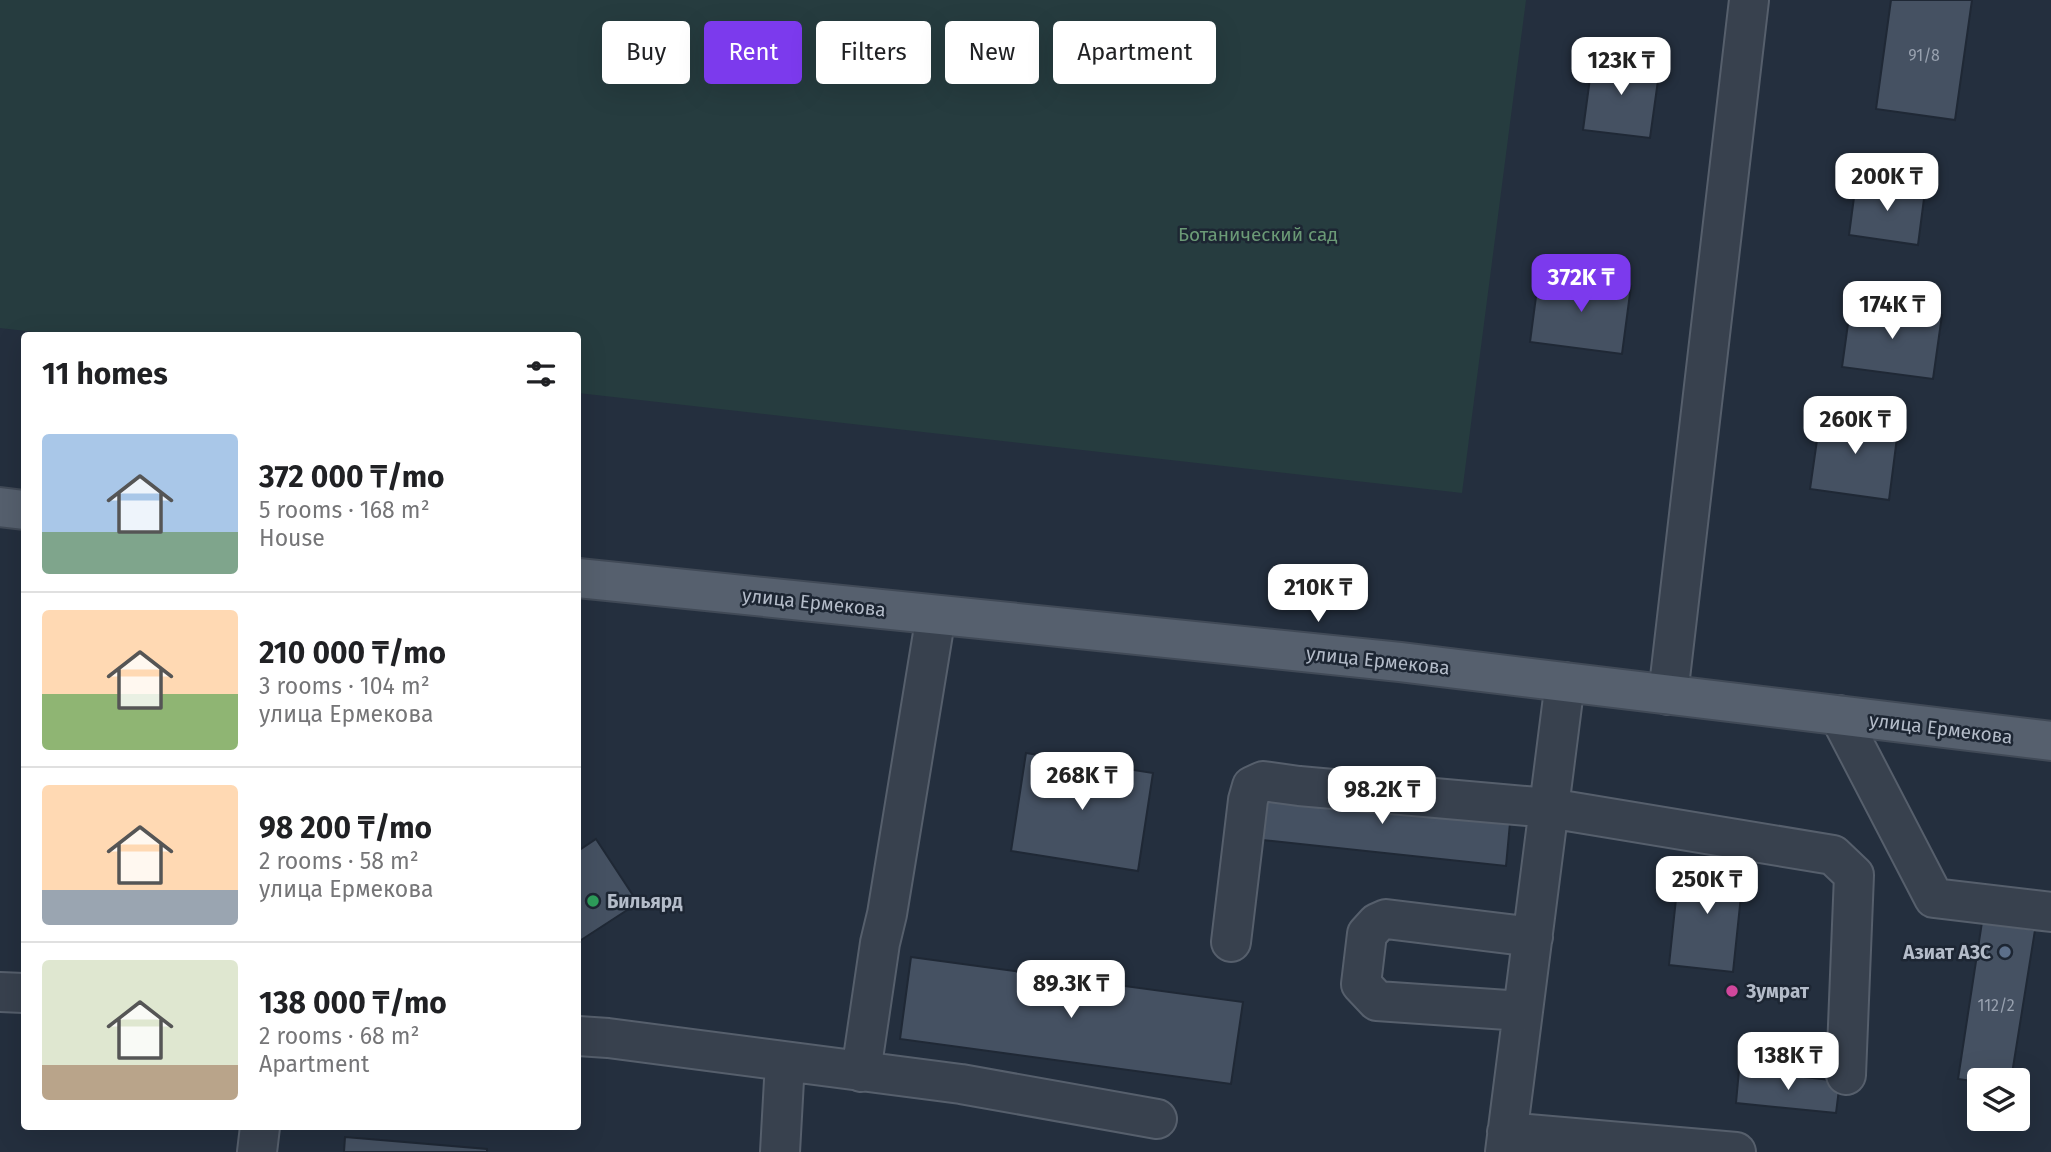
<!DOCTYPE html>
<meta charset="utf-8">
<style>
:root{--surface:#fff;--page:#f2f2f2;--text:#202124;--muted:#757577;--line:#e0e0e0;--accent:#7c3aed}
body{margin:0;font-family:"Fira Sans",sans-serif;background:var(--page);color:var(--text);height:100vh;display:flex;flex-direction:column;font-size:26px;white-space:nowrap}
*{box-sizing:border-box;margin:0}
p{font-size:23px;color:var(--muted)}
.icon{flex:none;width:38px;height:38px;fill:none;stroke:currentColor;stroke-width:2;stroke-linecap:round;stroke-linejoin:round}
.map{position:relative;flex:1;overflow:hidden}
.side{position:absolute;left:21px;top:332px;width:560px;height:798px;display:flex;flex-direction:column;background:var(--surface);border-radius:7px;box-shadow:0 7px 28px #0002}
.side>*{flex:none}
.hud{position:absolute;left:602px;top:21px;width:665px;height:63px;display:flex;gap:14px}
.buttons{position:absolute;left:1967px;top:1068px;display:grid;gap:14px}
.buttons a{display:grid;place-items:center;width:63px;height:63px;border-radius:7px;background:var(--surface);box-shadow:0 7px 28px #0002;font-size:35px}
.price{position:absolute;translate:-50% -60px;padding:0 16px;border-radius:14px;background:#fff;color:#222;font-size:23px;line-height:46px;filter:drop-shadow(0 2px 4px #0008)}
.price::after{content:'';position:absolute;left:50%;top:42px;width:21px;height:16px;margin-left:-10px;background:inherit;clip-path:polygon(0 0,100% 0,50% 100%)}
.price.active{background:var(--accent);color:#fff}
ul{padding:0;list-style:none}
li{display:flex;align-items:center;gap:21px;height:175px;padding:0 21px}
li+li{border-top:2px solid var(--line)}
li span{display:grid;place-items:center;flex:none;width:196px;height:140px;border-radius:7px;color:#555}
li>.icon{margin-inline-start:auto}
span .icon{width:84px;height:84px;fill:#fffc;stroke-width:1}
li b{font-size:30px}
h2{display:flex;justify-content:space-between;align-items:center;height:84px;padding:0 21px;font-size:30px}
.tag{padding:0 24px;border-radius:7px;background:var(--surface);box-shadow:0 7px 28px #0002;font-size:24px;line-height:63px}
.tag.active{background:var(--accent);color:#fff}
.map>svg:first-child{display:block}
.green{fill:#263c3f}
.building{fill:#455162;stroke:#1f2835;stroke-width:2}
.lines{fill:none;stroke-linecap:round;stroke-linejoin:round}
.minor-casing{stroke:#565f6c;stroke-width:42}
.major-casing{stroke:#414a57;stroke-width:42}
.minor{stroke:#38414e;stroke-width:38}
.major{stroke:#56606e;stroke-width:38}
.leisure-dot{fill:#2e9e5b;stroke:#1d2633;stroke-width:2.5}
.service-dot{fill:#5c6f8a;stroke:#1d2633;stroke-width:2.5}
.hotel-dot{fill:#d1479c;stroke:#1d2633;stroke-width:2.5}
.labels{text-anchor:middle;stroke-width:5;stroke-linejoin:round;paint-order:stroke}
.number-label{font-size:16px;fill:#98a1af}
.park-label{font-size:19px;fill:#6b9a76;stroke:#1d2633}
.street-label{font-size:19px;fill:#b4bcc9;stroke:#1d2633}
.poi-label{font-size:19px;font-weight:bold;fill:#b4bcc9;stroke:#1d2633;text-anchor:start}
</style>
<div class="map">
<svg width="2051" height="1152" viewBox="0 0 2051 1152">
<rect width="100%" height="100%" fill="#242f3e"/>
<path class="green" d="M 0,0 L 1526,0 L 1462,493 L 578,393 L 578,336 L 69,336 L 0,328 Z"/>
<path class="building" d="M 1891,0 L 1972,0 L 1955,120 L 1876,109 Z
M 1593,56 L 1660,66 L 1650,138 L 1583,130 Z
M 1856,182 L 1925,191 L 1918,245 L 1849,235 Z
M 1539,274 L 1631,286 L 1622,354 L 1530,342 Z
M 1851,302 L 1942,315 L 1933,379 L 1842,367 Z
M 1821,412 L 1899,422 L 1889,500 L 1810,489 Z
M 1026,753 L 1153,773 L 1138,871 L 1011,851 Z
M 1259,785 L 1511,812 L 1506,866 L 1253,839 Z
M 596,839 L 638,903 L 578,942 L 578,851 Z
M 1680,861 L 1744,867 L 1733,972 L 1669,965 Z
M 1982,922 L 2035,930 L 2011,1080 L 1979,1080 L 1979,1082 L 1958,1079 Z
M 911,957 L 1243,1002 L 1231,1084 L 900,1039 Z
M 1739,1070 L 1840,1081 L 1836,1113 L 1736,1103 Z
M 345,1137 L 487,1149 L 487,1152 L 344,1152 Z"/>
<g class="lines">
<defs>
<path id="minor" d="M 1668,695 L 1749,0
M 1839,715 L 1934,898 L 2051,912
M 1231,942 L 1248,800 L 1252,786 L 1263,781 L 1299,786 L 1549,808 L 1833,855 L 1854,875 L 1846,1075
M 0,992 L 24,993
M 1522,1011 L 1377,1001 L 1361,984 L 1367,934 L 1377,923 L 1386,919 L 1533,937
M 578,1036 L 608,1038 L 961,1084 L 1157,1119
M 861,1072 L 880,943 L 887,914 L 936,615
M 1507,1132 L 1736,1152
M 257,1152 L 260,1127
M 780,1152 L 785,1062
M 1505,1152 L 1565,682"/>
<path id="major" d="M 0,507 L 24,510
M 578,578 L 1400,662 L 2051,741"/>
</defs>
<use href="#minor" class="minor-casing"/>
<use href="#major" class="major-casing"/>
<use href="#minor" class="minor"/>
<use href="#major" class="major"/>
</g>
<circle class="leisure-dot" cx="593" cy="901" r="7"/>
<circle class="service-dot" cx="2005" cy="952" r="7"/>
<circle class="hotel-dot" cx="1732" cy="991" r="7"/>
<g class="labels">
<g class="number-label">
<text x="1924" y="61">91/8</text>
<text x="1996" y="1011">112/2</text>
</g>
<g class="park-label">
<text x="1258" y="241">Ботанический сад</text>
</g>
<g class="street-label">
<text transform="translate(814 602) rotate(6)" y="7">улица Ермекова</text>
<text transform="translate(1378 660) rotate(6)" y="7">улица Ермекова</text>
<text transform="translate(1941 728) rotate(7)" y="7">улица Ермекова</text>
</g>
<g class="poi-label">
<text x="607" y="908">Бильярд</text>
<text x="1991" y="959" text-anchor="end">Азиат АЗС</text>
<text x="1746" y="998">Зумрат</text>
</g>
</g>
</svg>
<div class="buttons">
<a><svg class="icon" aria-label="layers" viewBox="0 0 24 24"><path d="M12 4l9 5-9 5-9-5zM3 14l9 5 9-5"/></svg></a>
</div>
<b class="price" style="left:1621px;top:97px">123K ₸</b>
<b class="price" style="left:1887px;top:213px">200K ₸</b>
<b class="price active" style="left:1581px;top:314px">372K ₸</b>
<b class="price" style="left:1892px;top:341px">174K ₸</b>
<b class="price" style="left:1855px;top:456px">260K ₸</b>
<b class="price" style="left:1318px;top:624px">210K ₸</b>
<b class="price" style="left:1082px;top:812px">268K ₸</b>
<b class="price" style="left:1382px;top:826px">98.2K ₸</b>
<b class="price" style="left:1707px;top:916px">250K ₸</b>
<b class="price" style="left:1071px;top:1020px">89.3K ₸</b>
<b class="price" style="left:1788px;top:1092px">138K ₸</b>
<div class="hud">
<a class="tag">Buy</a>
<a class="tag active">Rent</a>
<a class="tag">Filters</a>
<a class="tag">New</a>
<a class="tag">Apartment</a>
</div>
<section class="side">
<h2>11 homes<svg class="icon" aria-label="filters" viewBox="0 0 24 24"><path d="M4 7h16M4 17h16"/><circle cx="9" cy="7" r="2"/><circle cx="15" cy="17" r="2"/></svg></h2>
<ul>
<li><span style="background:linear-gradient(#a9c7e8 70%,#7fa58c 0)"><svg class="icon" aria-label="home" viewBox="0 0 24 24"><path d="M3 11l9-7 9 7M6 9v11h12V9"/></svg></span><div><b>372 000 ₸/mo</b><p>5 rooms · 168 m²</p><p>House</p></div></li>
<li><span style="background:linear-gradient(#ffd9b3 60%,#8fb573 0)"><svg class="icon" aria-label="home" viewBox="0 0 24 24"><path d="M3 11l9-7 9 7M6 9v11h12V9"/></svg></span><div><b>210 000 ₸/mo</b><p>3 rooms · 104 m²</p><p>улица Ермекова</p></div></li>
<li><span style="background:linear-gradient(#ffd9b3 75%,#9aa5b1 0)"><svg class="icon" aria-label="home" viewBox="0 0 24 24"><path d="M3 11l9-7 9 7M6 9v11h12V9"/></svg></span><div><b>98 200 ₸/mo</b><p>2 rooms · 58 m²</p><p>улица Ермекова</p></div></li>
<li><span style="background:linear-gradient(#dfe7d0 75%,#b9a48a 0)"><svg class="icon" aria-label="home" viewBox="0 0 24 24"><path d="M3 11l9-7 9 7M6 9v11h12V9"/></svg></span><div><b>138 000 ₸/mo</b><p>2 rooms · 68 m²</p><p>Apartment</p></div></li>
</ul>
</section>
</div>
